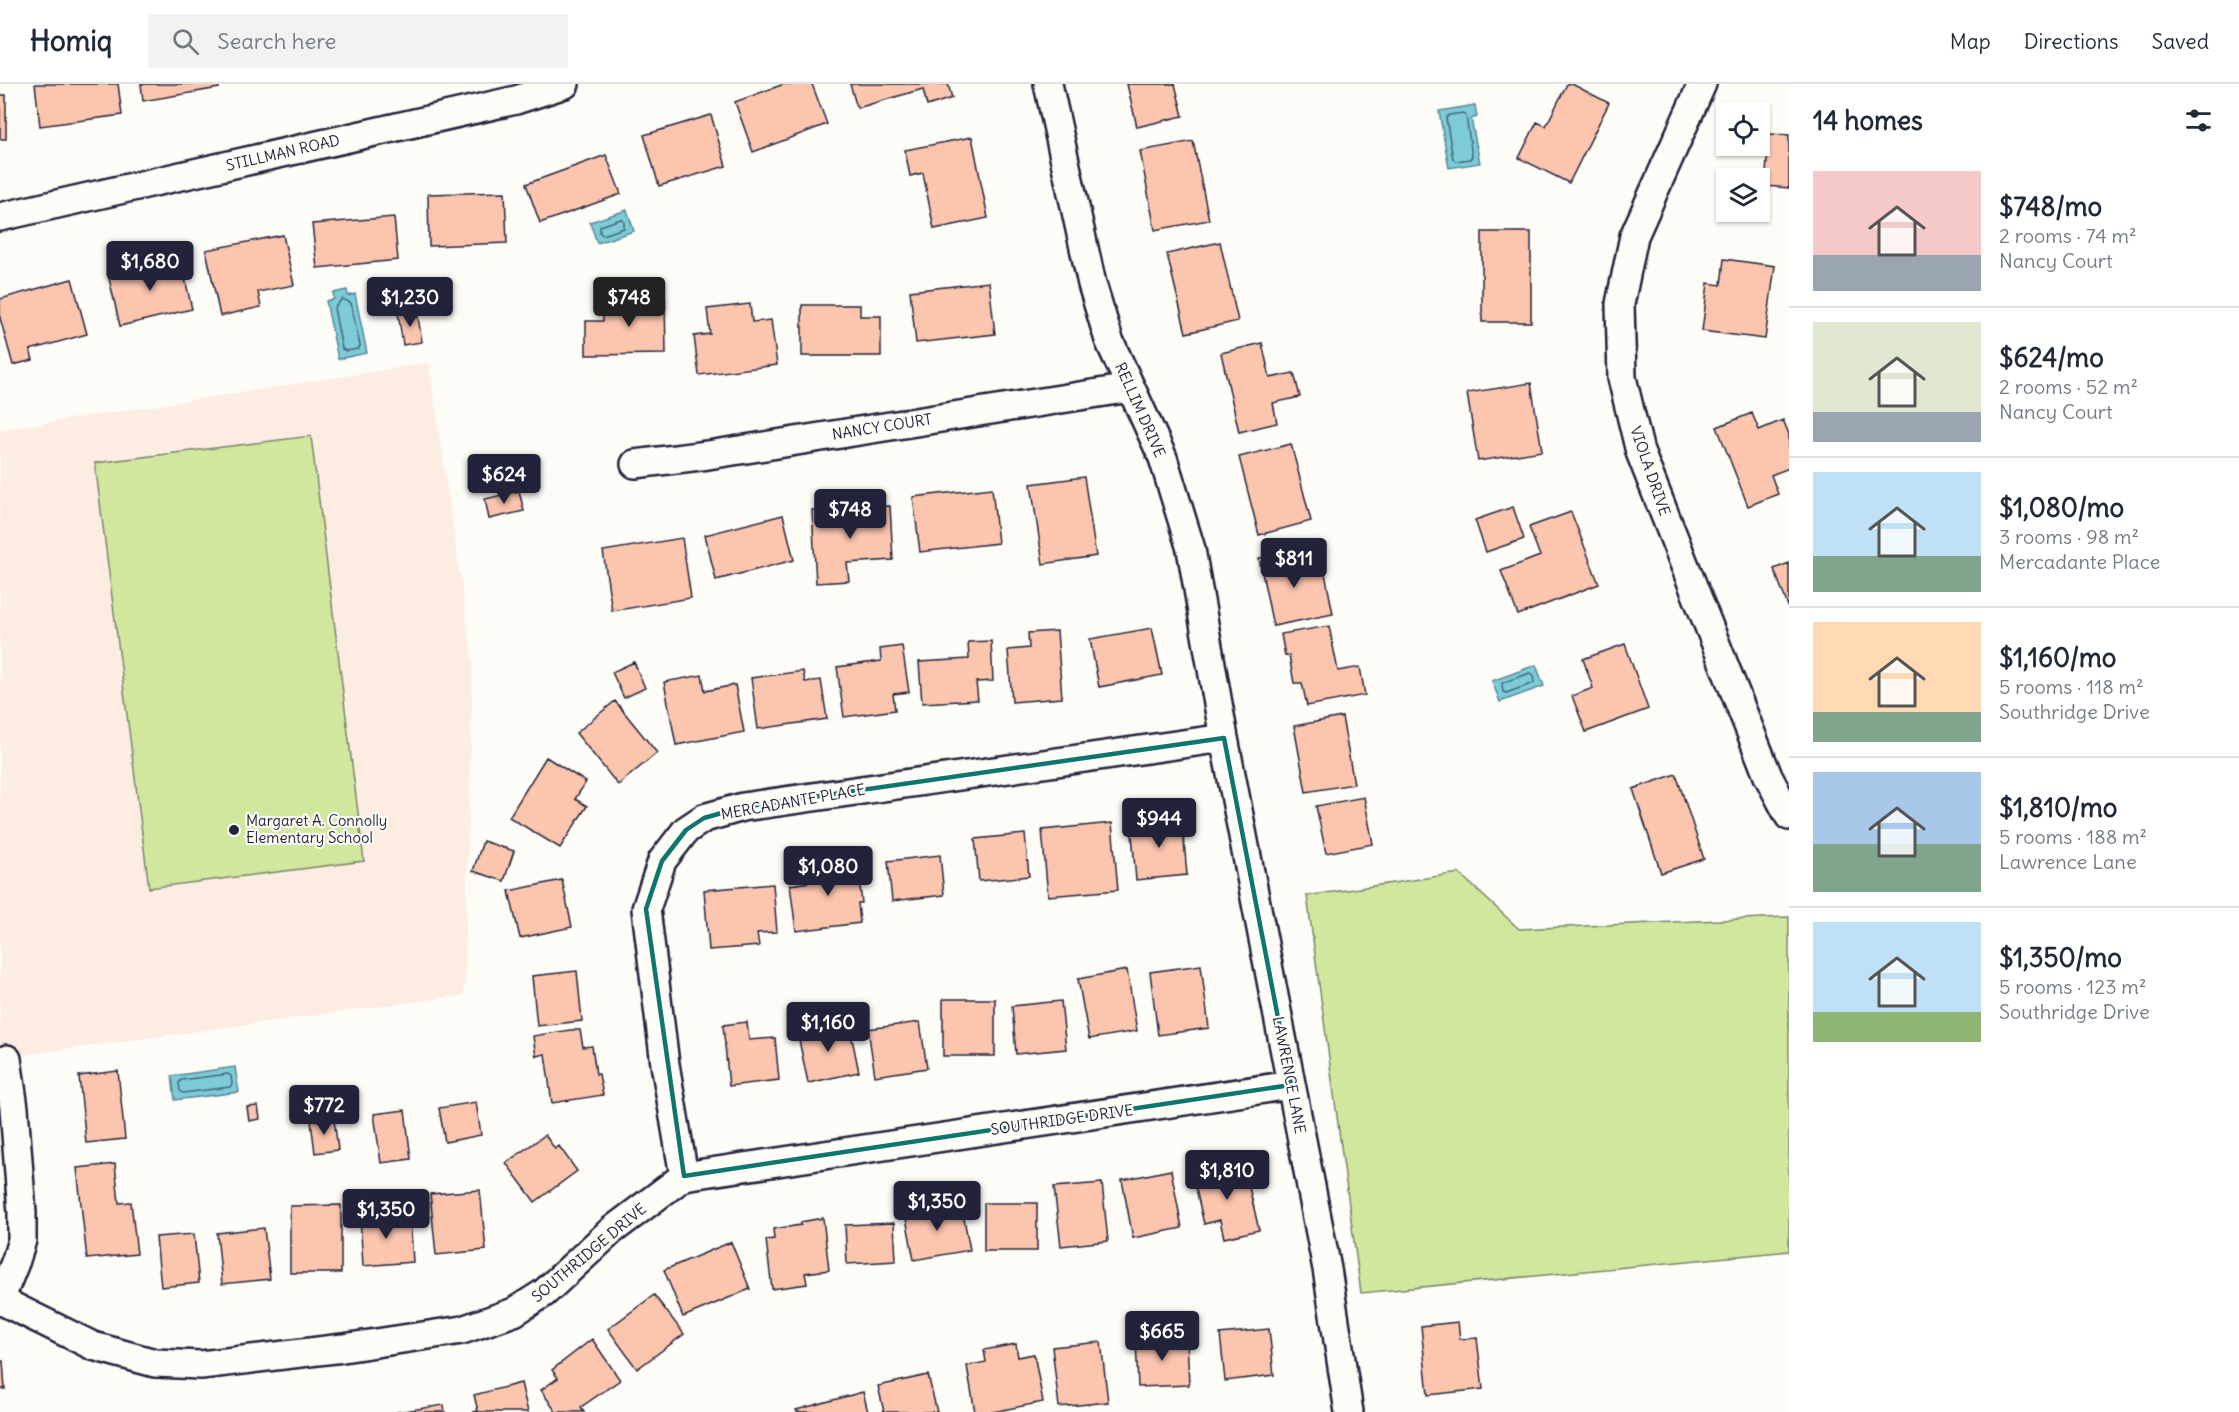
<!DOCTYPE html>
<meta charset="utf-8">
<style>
:root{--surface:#fff;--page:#f2f2f3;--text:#1f2937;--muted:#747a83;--line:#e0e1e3;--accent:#22223b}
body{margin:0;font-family:Delius,sans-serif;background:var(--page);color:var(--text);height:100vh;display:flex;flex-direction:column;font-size:22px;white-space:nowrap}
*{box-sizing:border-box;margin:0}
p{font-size:20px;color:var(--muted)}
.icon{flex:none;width:33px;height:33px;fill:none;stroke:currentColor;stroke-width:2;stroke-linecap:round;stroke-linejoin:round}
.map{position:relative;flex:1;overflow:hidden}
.side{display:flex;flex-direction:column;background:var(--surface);width:450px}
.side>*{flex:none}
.fabs{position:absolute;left:1716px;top:18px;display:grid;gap:12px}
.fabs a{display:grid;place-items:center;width:54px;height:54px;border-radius:0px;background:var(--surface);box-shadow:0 2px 4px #0004;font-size:30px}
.price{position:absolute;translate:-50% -51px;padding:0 14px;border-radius:6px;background:var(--accent);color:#fff;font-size:20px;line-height:39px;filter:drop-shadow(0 2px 3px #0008)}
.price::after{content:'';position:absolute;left:50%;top:36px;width:18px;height:14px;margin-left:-9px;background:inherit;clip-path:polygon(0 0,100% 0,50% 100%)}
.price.current{background:#222;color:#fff}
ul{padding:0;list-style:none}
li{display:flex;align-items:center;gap:18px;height:150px;padding:0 24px}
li+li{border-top:2px solid var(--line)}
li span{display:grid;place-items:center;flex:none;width:168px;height:120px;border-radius:0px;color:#555}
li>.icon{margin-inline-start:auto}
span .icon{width:72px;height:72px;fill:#fffc;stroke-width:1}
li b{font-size:26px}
h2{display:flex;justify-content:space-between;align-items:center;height:72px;padding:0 24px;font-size:26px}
header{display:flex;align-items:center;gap:36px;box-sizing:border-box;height:84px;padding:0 30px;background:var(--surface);border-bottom:2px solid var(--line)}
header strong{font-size:28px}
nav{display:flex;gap:33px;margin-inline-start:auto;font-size:21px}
.search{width:420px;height:54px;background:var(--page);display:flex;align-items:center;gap:15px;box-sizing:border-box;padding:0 21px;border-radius:0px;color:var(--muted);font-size:22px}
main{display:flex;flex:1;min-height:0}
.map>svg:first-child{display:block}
.built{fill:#fcece1}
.green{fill:#d0e79d;stroke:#79846c;stroke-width:1.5}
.water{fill:#7ccbd7;stroke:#588799;stroke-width:1.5}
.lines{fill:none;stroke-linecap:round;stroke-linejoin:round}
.shore{stroke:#466679;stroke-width:1.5}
.building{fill:#fbc5ae;stroke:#22223b;stroke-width:1.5}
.street-casing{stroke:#22223b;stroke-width:32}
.street{stroke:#fdfcf7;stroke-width:27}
.marked{fill:none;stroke:#0f766e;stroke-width:4.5;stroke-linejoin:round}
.poi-dot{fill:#22223b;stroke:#fdfcf7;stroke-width:2}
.labels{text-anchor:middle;stroke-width:4.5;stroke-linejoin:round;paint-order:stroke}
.street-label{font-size:15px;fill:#22223b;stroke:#fdfcf7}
.poi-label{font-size:15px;fill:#22223b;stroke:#fdfcf7;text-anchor:start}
</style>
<header>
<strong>Homiq</strong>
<div class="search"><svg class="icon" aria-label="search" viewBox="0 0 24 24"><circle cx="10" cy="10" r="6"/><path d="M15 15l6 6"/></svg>Search here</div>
<nav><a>Map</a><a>Directions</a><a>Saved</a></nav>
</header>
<main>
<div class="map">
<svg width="1789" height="1328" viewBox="0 0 1789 1328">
<rect width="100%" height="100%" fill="#fdfcf7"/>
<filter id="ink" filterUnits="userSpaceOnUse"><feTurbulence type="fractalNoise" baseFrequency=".0167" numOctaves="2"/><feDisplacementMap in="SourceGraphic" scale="12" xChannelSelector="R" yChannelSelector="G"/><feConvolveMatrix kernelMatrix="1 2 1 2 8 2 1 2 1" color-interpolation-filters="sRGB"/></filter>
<g filter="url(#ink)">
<path class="built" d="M 429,279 L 473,581 L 464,911 L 0,974 L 0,346 Z"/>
<path class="green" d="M 311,352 L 364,777 L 149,804 L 95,379 Z
M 1459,789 L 1519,845 L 1789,833 L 1789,1167 L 1361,1209 L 1307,812 Z"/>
<path class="water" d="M 1475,21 L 1477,33 L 1471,35 L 1480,79 L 1449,84 L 1439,27 Z
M 627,126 L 634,147 L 597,159 L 590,138 Z
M 347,206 L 348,212 L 355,210 L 367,269 L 338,275 L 326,217 L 334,215 L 333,209 Z
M 1536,581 L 1544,602 L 1500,618 L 1492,597 Z
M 235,983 L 239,1008 L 175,1016 L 172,992 Z"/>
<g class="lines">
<path class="shore" d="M 1463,29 L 1466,32 L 1472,72 L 1470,75 L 1456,77 L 1453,75 L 1446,34 L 1449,31 Z
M 621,135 L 624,137 L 624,144 L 603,151 L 600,149 L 600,142 Z
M 342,215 L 351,219 L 360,262 L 358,265 L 346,267 L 342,265 L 334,224 Z
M 1530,589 L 1533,591 L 1534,599 L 1506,609 L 1503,608 L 1502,599 Z
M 228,990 L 231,992 L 232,1000 L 230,1003 L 183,1009 L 180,1007 L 179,999 L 181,996 Z"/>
</g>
<path class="building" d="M 35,0 L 118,0 L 122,31 L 40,42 Z
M 141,0 L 219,0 L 219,4 L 143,17 Z
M 784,0 L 812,0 L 827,40 L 753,68 L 735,18 Z
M 850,0 L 948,0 L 952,14 L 927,22 L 923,5 L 857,24 Z
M 1127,0 L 1175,0 L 1183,32 L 1137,43 Z
M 1567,0 L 1572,0 L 1609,19 L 1569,99 L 1519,74 L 1537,38 L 1546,42 Z
M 0,11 L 6,11 L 6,55 L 0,55 Z
M 711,31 L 726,82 L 659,102 L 644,51 Z
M 1769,50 L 1789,51 L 1789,104 L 1765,102 Z
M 972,53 L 988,134 L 934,145 L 923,89 L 910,92 L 905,66 Z
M 1193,57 L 1209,136 L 1155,146 L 1140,67 Z
M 606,71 L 621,110 L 540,139 L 526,100 Z
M 505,108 L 507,159 L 429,162 L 428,110 Z
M 394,133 L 398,176 L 317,184 L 312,140 Z
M 1482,148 L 1531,148 L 1531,238 L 1482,238 Z
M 283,151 L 294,201 L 258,208 L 261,223 L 220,232 L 206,166 Z
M 1220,158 L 1238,237 L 1186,249 L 1167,170 Z
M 180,173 L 192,225 L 120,242 L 108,190 Z
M 1724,175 L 1775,182 L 1765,255 L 1702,247 L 1708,199 L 1721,201 Z
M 72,195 L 87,250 L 30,266 L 33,276 L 13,281 L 0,234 L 0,215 Z
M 989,198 L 995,250 L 916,259 L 910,207 Z
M 665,214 L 666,270 L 586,271 L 586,237 L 603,237 L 602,215 Z
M 750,220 L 752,238 L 771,236 L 777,281 L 699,291 L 694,252 L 710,250 L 707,225 Z
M 802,221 L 860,221 L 860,232 L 881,232 L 881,272 L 802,272 Z
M 417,227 L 422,258 L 403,261 L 398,229 Z
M 1262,259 L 1270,294 L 1294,289 L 1300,313 L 1273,319 L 1277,339 L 1239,348 L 1221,269 Z
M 1531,299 L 1542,367 L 1478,377 L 1467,309 Z
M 1752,329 L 1759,346 L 1783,336 L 1789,350 L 1789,384 L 1771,391 L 1778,410 L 1748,422 L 1717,343 Z
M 1291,360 L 1311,437 L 1259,451 L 1239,373 Z
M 1084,393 L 1096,472 L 1043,480 L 1031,400 Z
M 992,404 L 998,459 L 920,468 L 913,413 Z
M 519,407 L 524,427 L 489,435 L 485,415 Z
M 890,422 L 893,476 L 847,479 L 849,497 L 816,499 L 812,426 Z
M 1513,423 L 1524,455 L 1486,468 L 1475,436 Z
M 1571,428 L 1599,500 L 1518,531 L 1501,487 L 1540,472 L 1529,443 Z
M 783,431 L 794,476 L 716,496 L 705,451 Z
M 682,454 L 691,514 L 612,527 L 603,467 Z
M 1303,466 L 1308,487 L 1324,484 L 1333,530 L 1273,542 L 1259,474 Z
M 1789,479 L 1789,525 L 1774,485 Z
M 1329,542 L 1338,587 L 1360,583 L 1365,611 L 1307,622 L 1302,599 L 1294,599 L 1289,571 L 1285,572 L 1281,550 Z
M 1152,544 L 1162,591 L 1099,603 L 1090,555 Z
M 1057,547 L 1062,614 L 1012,618 L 1008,566 L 1029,564 L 1028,549 Z
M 991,557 L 993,597 L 976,598 L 978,616 L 922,619 L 919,578 L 969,575 L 968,558 Z
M 1625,560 L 1648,625 L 1586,648 L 1572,612 L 1593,604 L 1583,575 Z
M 902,562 L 909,608 L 893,610 L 895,626 L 844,633 L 837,583 L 881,577 L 880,565 Z
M 634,578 L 645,604 L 624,614 L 612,588 Z
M 803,587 L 805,598 L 821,596 L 827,635 L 758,645 L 751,594 Z
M 702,591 L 705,607 L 735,601 L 744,648 L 676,661 L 664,598 Z
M 615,617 L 657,669 L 618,701 L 576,649 Z
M 1342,633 L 1354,700 L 1306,708 L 1294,642 Z
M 546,673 L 586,698 L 575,715 L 587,722 L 560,764 L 509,733 Z
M 1676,690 L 1704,775 L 1661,789 L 1633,705 Z
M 1364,713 L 1373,760 L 1326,769 L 1316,722 Z
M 1182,734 L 1187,791 L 1136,796 L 1131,739 Z
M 1112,739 L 1118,806 L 1048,812 L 1042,746 Z
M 1025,750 L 1029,792 L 979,797 L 975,755 Z
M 483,757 L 514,767 L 504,797 L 473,787 Z
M 940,771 L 944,811 L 892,817 L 888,777 Z
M 857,778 L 862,819 L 858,819 L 860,839 L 796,847 L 790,801 L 809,798 L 807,784 Z
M 562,796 L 572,843 L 520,854 L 509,807 Z
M 773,800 L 777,848 L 757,849 L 759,862 L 709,866 L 704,806 Z
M 1201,881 L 1209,944 L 1158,951 L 1150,888 Z
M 1127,886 L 1137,947 L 1089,955 L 1078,895 Z
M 577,887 L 582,937 L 537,942 L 532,892 Z
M 943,915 L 995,915 L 995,972 L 943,972 Z
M 1061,917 L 1066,965 L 1016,970 L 1012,922 Z
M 747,938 L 749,956 L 775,954 L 779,996 L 729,1002 L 723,941 Z
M 920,938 L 927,984 L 875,992 L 868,945 Z
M 849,940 L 859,988 L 808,999 L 798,951 Z
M 570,946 L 580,946 L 583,963 L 592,962 L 596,990 L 599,990 L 603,1011 L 552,1019 L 545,970 L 536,972 L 533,952 Z
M 118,987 L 125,1055 L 86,1059 L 79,992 Z
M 476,1018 L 481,1051 L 445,1058 L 439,1024 Z
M 258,1022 L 260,1035 L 249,1037 L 247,1023 Z
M 405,1026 L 411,1075 L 381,1079 L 374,1030 Z
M 334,1035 L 338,1066 L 315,1069 L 311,1037 Z
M 545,1051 L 555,1065 L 559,1062 L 577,1087 L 535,1118 L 506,1079 Z
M 115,1080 L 119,1119 L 131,1118 L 137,1170 L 87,1175 L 77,1084 Z
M 1244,1081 L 1259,1146 L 1224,1154 L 1220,1136 L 1204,1140 L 1193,1092 Z
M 1171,1086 L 1182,1144 L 1133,1154 L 1122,1096 Z
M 1102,1099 L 1108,1157 L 1061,1162 L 1054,1103 Z
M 480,1106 L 486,1166 L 436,1171 L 430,1110 Z
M 961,1119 L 970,1166 L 914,1176 L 905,1129 Z
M 984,1119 L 1037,1119 L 1037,1167 L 984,1167 Z
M 341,1121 L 341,1189 L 290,1189 L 290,1122 Z
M 410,1131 L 413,1178 L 363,1182 L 360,1134 Z
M 823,1134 L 829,1186 L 805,1189 L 807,1200 L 772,1205 L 766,1156 L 774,1155 L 773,1145 L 801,1141 L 801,1138 Z
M 894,1139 L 896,1177 L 847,1180 L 845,1141 Z
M 264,1144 L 270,1195 L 222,1200 L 217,1149 Z
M 194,1150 L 199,1199 L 161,1203 L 156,1153 Z
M 731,1158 L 750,1205 L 683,1233 L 664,1186 Z
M 654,1211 L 684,1250 L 637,1285 L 608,1245 Z
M 1458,1238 L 1460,1255 L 1477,1254 L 1483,1305 L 1428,1311 L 1421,1242 Z
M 1269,1245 L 1274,1291 L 1225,1297 L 1220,1250 Z
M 1187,1253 L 1189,1301 L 1138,1303 L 1136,1255 Z
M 592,1255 L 620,1296 L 581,1323 L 584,1328 L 556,1328 L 541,1306 L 558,1294 L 552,1286 Z
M 1101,1258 L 1108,1318 L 1059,1323 L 1052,1263 Z
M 1016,1260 L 1018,1273 L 1034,1270 L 1043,1318 L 993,1328 L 975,1328 L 967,1282 L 986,1278 L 984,1266 Z
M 3,1277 L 5,1305 L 0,1305 L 0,1278 Z
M 928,1291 L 937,1328 L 884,1328 L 878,1302 Z
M 521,1299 L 528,1328 L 473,1328 L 478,1327 L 474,1311 Z
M 863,1308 L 868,1328 L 797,1328 L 796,1326 Z
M 444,1321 L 445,1328 L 397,1328 Z"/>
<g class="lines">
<defs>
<path id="street" d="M 1048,0 L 1092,200 L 1109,256 L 1163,374 L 1191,465 L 1224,654 L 1327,1185 L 1349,1328
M 1702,0 L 1634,152 L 1620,220 L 1622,294 L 1640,368 L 1768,692 L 1789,732
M 0,133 L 516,16 L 565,0
M 635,380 L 708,371 L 1130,304
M 684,1092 L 665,980 L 646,825 L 662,777 L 686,746 L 704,734 L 743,723 L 1224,654
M 0,1216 L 93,1262 L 155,1279 L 201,1281 L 343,1264 L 462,1246 L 514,1228 L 544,1209 L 611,1147 L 684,1092 L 1291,1001
M 0,1216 L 16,1176 L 22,1156 L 22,1129 L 14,1024 L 7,975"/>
</defs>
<use href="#street" class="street-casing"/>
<use href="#street" class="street"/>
</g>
</g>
<path class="marked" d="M 1224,654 L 1291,1001 L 684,1092 L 646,825 L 662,777 L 686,746 L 704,734 L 743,723 Z"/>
<circle class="poi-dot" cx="234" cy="746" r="6"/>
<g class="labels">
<g class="street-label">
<text transform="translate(283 69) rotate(-13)" y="5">STILLMAN ROAD</text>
<text transform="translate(1140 326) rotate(66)" y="5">RELLIM DRIVE</text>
<text transform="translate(882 343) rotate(-9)" y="5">NANCY COURT</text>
<text transform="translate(1650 387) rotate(71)" y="5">VIOLA DRIVE</text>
<text transform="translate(793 718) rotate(-10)" y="5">MERCADANTE PLACE</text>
<text transform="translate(1289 991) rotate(79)" y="5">LAWRENCE LANE</text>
<text transform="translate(1062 1036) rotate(-8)" y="5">SOUTHRIDGE DRIVE</text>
<text transform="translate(589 1169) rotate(-40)" y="5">SOUTHRIDGE DRIVE</text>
</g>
<g class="poi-label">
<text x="246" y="742">Margaret A. Connolly<tspan x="246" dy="17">Elementary School</tspan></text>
</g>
</g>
</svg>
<div class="fabs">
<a><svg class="icon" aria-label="locate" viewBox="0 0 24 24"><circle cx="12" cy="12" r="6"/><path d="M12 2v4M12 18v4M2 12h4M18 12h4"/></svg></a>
<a><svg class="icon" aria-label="layers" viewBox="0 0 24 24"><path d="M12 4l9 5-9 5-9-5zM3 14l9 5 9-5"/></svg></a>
</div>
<b class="price" style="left:150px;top:208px">$1,680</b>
<b class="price" style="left:410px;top:244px">$1,230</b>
<b class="price current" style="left:629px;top:244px">$748</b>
<b class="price" style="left:504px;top:421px">$624</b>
<b class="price" style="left:850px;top:456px">$748</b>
<b class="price" style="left:1294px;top:505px">$811</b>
<b class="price" style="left:1159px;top:765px">$944</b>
<b class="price" style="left:828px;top:813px">$1,080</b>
<b class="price" style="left:828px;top:969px">$1,160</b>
<b class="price" style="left:324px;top:1052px">$772</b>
<b class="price" style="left:1227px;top:1117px">$1,810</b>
<b class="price" style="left:937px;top:1148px">$1,350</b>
<b class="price" style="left:386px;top:1156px">$1,350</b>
<b class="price" style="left:1162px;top:1278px">$665</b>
</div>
<section class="side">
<h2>14 homes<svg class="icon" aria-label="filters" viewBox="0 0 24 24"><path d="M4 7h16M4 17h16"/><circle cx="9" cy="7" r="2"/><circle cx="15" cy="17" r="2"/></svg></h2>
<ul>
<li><span style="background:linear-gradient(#f6c9c9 70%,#9aa5b1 0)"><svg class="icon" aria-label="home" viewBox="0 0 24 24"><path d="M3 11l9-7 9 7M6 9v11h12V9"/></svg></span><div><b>$748/mo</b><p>2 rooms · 74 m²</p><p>Nancy Court</p></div></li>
<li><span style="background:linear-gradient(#dfe7d0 75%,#9aa5b1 0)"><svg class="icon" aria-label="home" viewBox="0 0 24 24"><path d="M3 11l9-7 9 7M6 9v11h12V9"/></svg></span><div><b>$624/mo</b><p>2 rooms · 52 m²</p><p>Nancy Court</p></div></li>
<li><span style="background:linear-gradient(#bfe0f5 70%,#7fa58c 0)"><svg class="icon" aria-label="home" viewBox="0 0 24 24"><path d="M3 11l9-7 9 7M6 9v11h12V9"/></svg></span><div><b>$1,080/mo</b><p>3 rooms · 98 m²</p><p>Mercadante Place</p></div></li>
<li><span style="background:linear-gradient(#ffd9b3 75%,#7fa58c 0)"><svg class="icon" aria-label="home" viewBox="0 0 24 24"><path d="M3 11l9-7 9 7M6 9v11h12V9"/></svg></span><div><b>$1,160/mo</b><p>5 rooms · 118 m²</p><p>Southridge Drive</p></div></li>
<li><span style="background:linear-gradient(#a9c7e8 60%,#7fa58c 0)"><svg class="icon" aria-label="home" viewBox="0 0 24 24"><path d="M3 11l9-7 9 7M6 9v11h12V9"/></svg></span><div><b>$1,810/mo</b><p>5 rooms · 188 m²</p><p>Lawrence Lane</p></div></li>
<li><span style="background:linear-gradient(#bfe0f5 75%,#8fb573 0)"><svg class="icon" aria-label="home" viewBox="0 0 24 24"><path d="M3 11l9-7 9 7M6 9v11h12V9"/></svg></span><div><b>$1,350/mo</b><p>5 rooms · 123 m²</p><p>Southridge Drive</p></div></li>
</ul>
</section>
</main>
